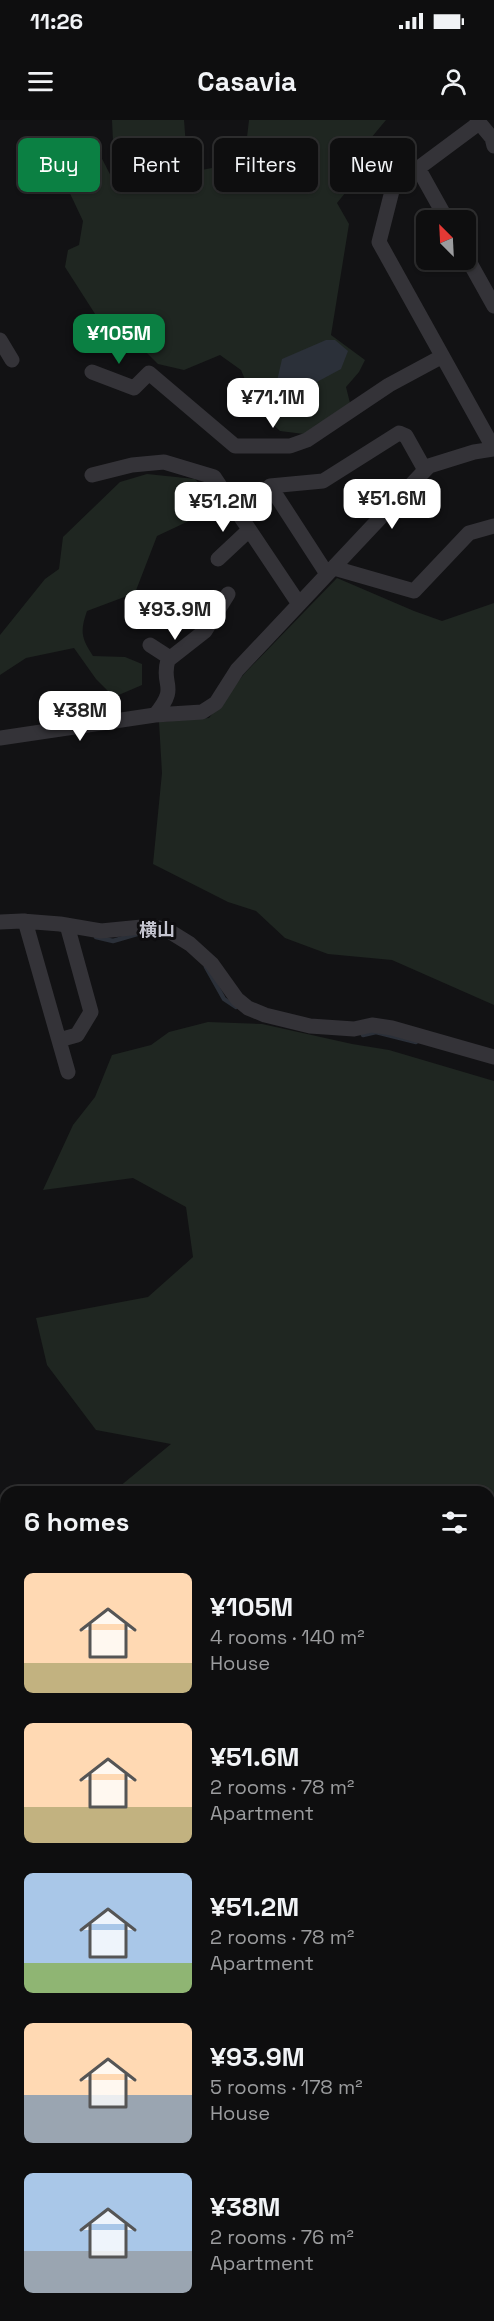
<!DOCTYPE html>
<meta charset="utf-8">
<style>
:root{--surface:#0e0e0f;--page:#171718;--text:#f1f3f6;--muted:#9b9c9e;--line:#2e2e2f;--accent:#0b8043}
body{margin:0;font-family:"Space Grotesk","Noto Sans JP",sans-serif;background:var(--page);color:var(--text);height:100vh;display:flex;flex-direction:column;font-size:22px;white-space:nowrap}
*{box-sizing:border-box;margin:0}
p{font-size:20px;color:var(--muted)}
.icon{flex:none;width:33px;height:33px;fill:none;stroke:currentColor;stroke-width:2;stroke-linecap:round;stroke-linejoin:round}
.map{position:relative;flex:1;overflow:hidden}
.drawer{position:absolute;left:0px;top:1366px;width:495px;height:836px;display:flex;flex-direction:column;background:var(--surface);border-radius:18px 18px 0 0;box-shadow:0 2px 4px #0004,0 0 0 2px var(--line)}
.drawer>*{flex:none}
.banner{position:absolute;left:18px;top:18px;width:459px;height:54px;display:flex;gap:12px}
.needle{width:39px;rotate:336deg}
.tools{position:absolute;left:416px;top:90px;display:grid;gap:12px}
.tools a{display:grid;place-items:center;width:60px;height:60px;border-radius:9px;background:var(--surface);box-shadow:0 2px 4px #0004,0 0 0 2px var(--line);font-size:30px}
.price{position:absolute;translate:-50% -51px;padding:0 14px;border-radius:12px;background:#fff;color:#222;font-size:20px;line-height:39px;filter:drop-shadow(0 2px 3px #0008)}
.price::after{content:'';position:absolute;left:50%;top:36px;width:18px;height:14px;margin-left:-9px;background:inherit;clip-path:polygon(0 0,100% 0,50% 100%)}
.price.current{background:var(--accent);color:#fff}
ul{padding:0;list-style:none}
li{display:flex;align-items:center;gap:18px;height:150px;padding:0 24px}
li span{display:grid;place-items:center;flex:none;width:168px;height:120px;border-radius:9px;color:#555}
li>.icon{margin-inline-start:auto}
span .icon{width:72px;height:72px;fill:#fffc;stroke-width:1}
li b{font-size:26px}
h2{display:flex;justify-content:space-between;align-items:center;height:72px;padding:0 24px;font-size:26px}
.pill{padding:0 21px;border-radius:9px;background:var(--surface);box-shadow:0 2px 4px #0004,0 0 0 2px var(--line);font-size:21px;line-height:54px}
.pill.current{background:var(--accent);color:#fff}
.status{display:flex;justify-content:space-between;align-items:center;height:42px;padding:0 30px;background:var(--surface);direction:ltr}
.status svg{height:16px;fill:currentColor}
header{display:flex;justify-content:space-between;align-items:center;height:78px;padding:0 24px;background:var(--surface);font-size:27px;font-weight:600}
.map>svg:first-child{display:block}
.green{fill:#1f2621}
.water{fill:#2b3039}
.lines{fill:none;stroke-linecap:round;stroke-linejoin:round}
.stream{stroke:#2b3039;stroke-width:4.5}
.street{stroke:#343338;stroke-width:15}
.labels{text-anchor:middle;stroke-width:6;stroke-linejoin:round;paint-order:stroke}
.neighbourhood-label{font-size:18px;font-weight:bold;fill:#c5c5d0;stroke:#0e0d0f}
</style>
<div class="status"><b>11:26</b><svg viewBox="0 0 49 12"><path d="M0 12V9h3v3zM5 12V6h3v6zM10 12V3h3v9zM15 12V0h3v12zM26 1h20v11H26zM47 4h2v5h-2z"/></svg></div>
<header><svg class="icon" aria-label="menu" viewBox="0 0 24 24"><path d="M4 6h16M4 12h16M4 18h16"/></svg>Casavia<svg class="icon" aria-label="person" viewBox="0 0 24 24"><circle cx="12" cy="8" r="4"/><path d="M4 21q1-7 8-7t8 7"/></svg></header>
<div class="map">
<svg width="494" height="2201" viewBox="0 0 494 2201">
<rect width="100%" height="100%" fill="#121214"/>
<path class="green" d="M 112,0 L 184,0 L 186,26 L 196,51 L 223,46 L 242,61 L 249,0 L 386,0 L 366,24 L 363,51 L 337,83 L 349,104 L 331,215 L 365,240 L 359,252 L 346,267 L 350,283 L 304,314 L 280,311 L 258,291 L 241,250 L 220,235 L 184,250 L 158,244 L 131,217 L 113,222 L 65,147 L 68,130 L 79,125 L 83,101 L 58,48 L 97,29 L 115,64 Z
M 147,354 L 195,359 L 211,377 L 214,401 L 191,400 L 157,416 L 135,473 L 87,491 C 80,511 81,518 93,536 L 125,537 L 142,544 L 142,565 L 114,577 L 96,559 L 74,528 L 26,538 L 0,555 L 0,515 L 45,459 L 59,449 L 63,417 L 120,362 Z
M 337,458 L 414,491 L 442,501 L 494,483 L 494,885 L 392,840 L 328,834 L 285,818 L 256,791 L 228,782 L 153,744 L 162,653 L 159,602 L 209,598 L 244,554 Z
M 208,902 L 262,904 L 352,924 L 389,930 L 494,961 L 494,2201 L 392,2201 L 385,2196 L 489,2196 L 489,1372 L 113,1372 L 171,1324 L 96,1310 L 47,1245 L 36,1198 L 148,1177 L 193,1137 L 186,1087 L 133,1058 L 43,1070 L 73,1005 L 95,977 L 112,935 L 151,925 L 169,912 Z"/>
<path class="water" d="M 326,220 L 335,220 L 348,231 L 341,249 L 315,263 L 308,280 L 299,286 L 286,280 L 277,261 L 282,239 Z"/>
<g class="lines">
<path class="stream" d="M 96,817 L 113,821 L 137,814
M 206,847 L 224,879 L 236,887
M 363,915 L 376,912 L 416,922"/>
<path class="street" d="M 477,0 L 492,18 L 494,26
M 479,3 L 393,67 L 379,122 L 494,329
M 418,48 L 447,100
M 465,134 L 494,186
M 0,220 L 12,240
M 92,252 L 134,268 L 149,253 L 235,326 L 290,326 L 307,320 L 389,265 L 441,237
M 92,355 L 132,345 L 164,342 L 214,357 L 299,484
M 218,439 L 249,410
M 334,448 L 414,471 L 469,413 L 494,406
M 327,454 L 270,366 L 323,361 L 399,313 L 406,316 L 425,350
M 150,525 L 167,536 L 168,540
M 155,595 C 180,565 160,566 168,540 L 205,511 L 228,474
M 0,618 L 155,595 L 202,592 L 216,583 L 237,550 L 429,346 L 474,332 L 494,329
M 25,801 L 68,952
M 0,802 L 22,801 L 60,804 L 101,811 L 152,806 L 169,811 L 190,824 L 212,844 L 237,879 L 248,888 L 265,895 L 310,906 L 354,909 L 372,905 L 392,908 L 494,937
M 59,920 L 77,915 L 91,892 L 67,805
M 0,1681 L 6,1682
M 0,1973 L 6,1972
M 63,2196 L 65,2201"/>
</g>
<g class="labels">
<g class="neighbourhood-label">
<text x="157" y="816">横山</text>
</g>
</g>
</svg>
<div class="tools">
<a><svg class="needle" viewBox="-14 -14 28 28"><path d="M0-13l5 13h-10z" fill="#e53935"/><path d="M0 13l5-13h-10z" fill="#9b9c9e"/></svg></a>
</div>
<b class="price current" style="left:119px;top:245px">¥105M</b>
<b class="price" style="left:273px;top:309px">¥71.1M</b>
<b class="price" style="left:392px;top:410px">¥51.6M</b>
<b class="price" style="left:223px;top:413px">¥51.2M</b>
<b class="price" style="left:175px;top:521px">¥93.9M</b>
<b class="price" style="left:80px;top:622px">¥38M</b>
<div class="banner">
<a class="pill current">Buy</a>
<a class="pill">Rent</a>
<a class="pill">Filters</a>
<a class="pill">New</a>
</div>
<section class="drawer">
<h2>6 homes<svg class="icon" aria-label="filters" viewBox="0 0 24 24"><path d="M4 7h16M4 17h16"/><circle cx="9" cy="7" r="2"/><circle cx="15" cy="17" r="2"/></svg></h2>
<ul>
<li><span style="background:linear-gradient(#ffd9b3 75%,#c2b280 0)"><svg class="icon" aria-label="home" viewBox="0 0 24 24"><path d="M3 11l9-7 9 7M6 9v11h12V9"/></svg></span><div><b>¥105M</b><p>4 rooms · 140 m²</p><p>House</p></div></li>
<li><span style="background:linear-gradient(#ffd9b3 70%,#c2b280 0)"><svg class="icon" aria-label="home" viewBox="0 0 24 24"><path d="M3 11l9-7 9 7M6 9v11h12V9"/></svg></span><div><b>¥51.6M</b><p>2 rooms · 78 m²</p><p>Apartment</p></div></li>
<li><span style="background:linear-gradient(#a9c7e8 75%,#8fb573 0)"><svg class="icon" aria-label="home" viewBox="0 0 24 24"><path d="M3 11l9-7 9 7M6 9v11h12V9"/></svg></span><div><b>¥51.2M</b><p>2 rooms · 78 m²</p><p>Apartment</p></div></li>
<li><span style="background:linear-gradient(#ffd9b3 60%,#9aa5b1 0)"><svg class="icon" aria-label="home" viewBox="0 0 24 24"><path d="M3 11l9-7 9 7M6 9v11h12V9"/></svg></span><div><b>¥93.9M</b><p>5 rooms · 178 m²</p><p>House</p></div></li>
<li><span style="background:linear-gradient(#a9c7e8 65%,#9aa5b1 0)"><svg class="icon" aria-label="home" viewBox="0 0 24 24"><path d="M3 11l9-7 9 7M6 9v11h12V9"/></svg></span><div><b>¥38M</b><p>2 rooms · 76 m²</p><p>Apartment</p></div></li>
</ul>
</section>
</div>
